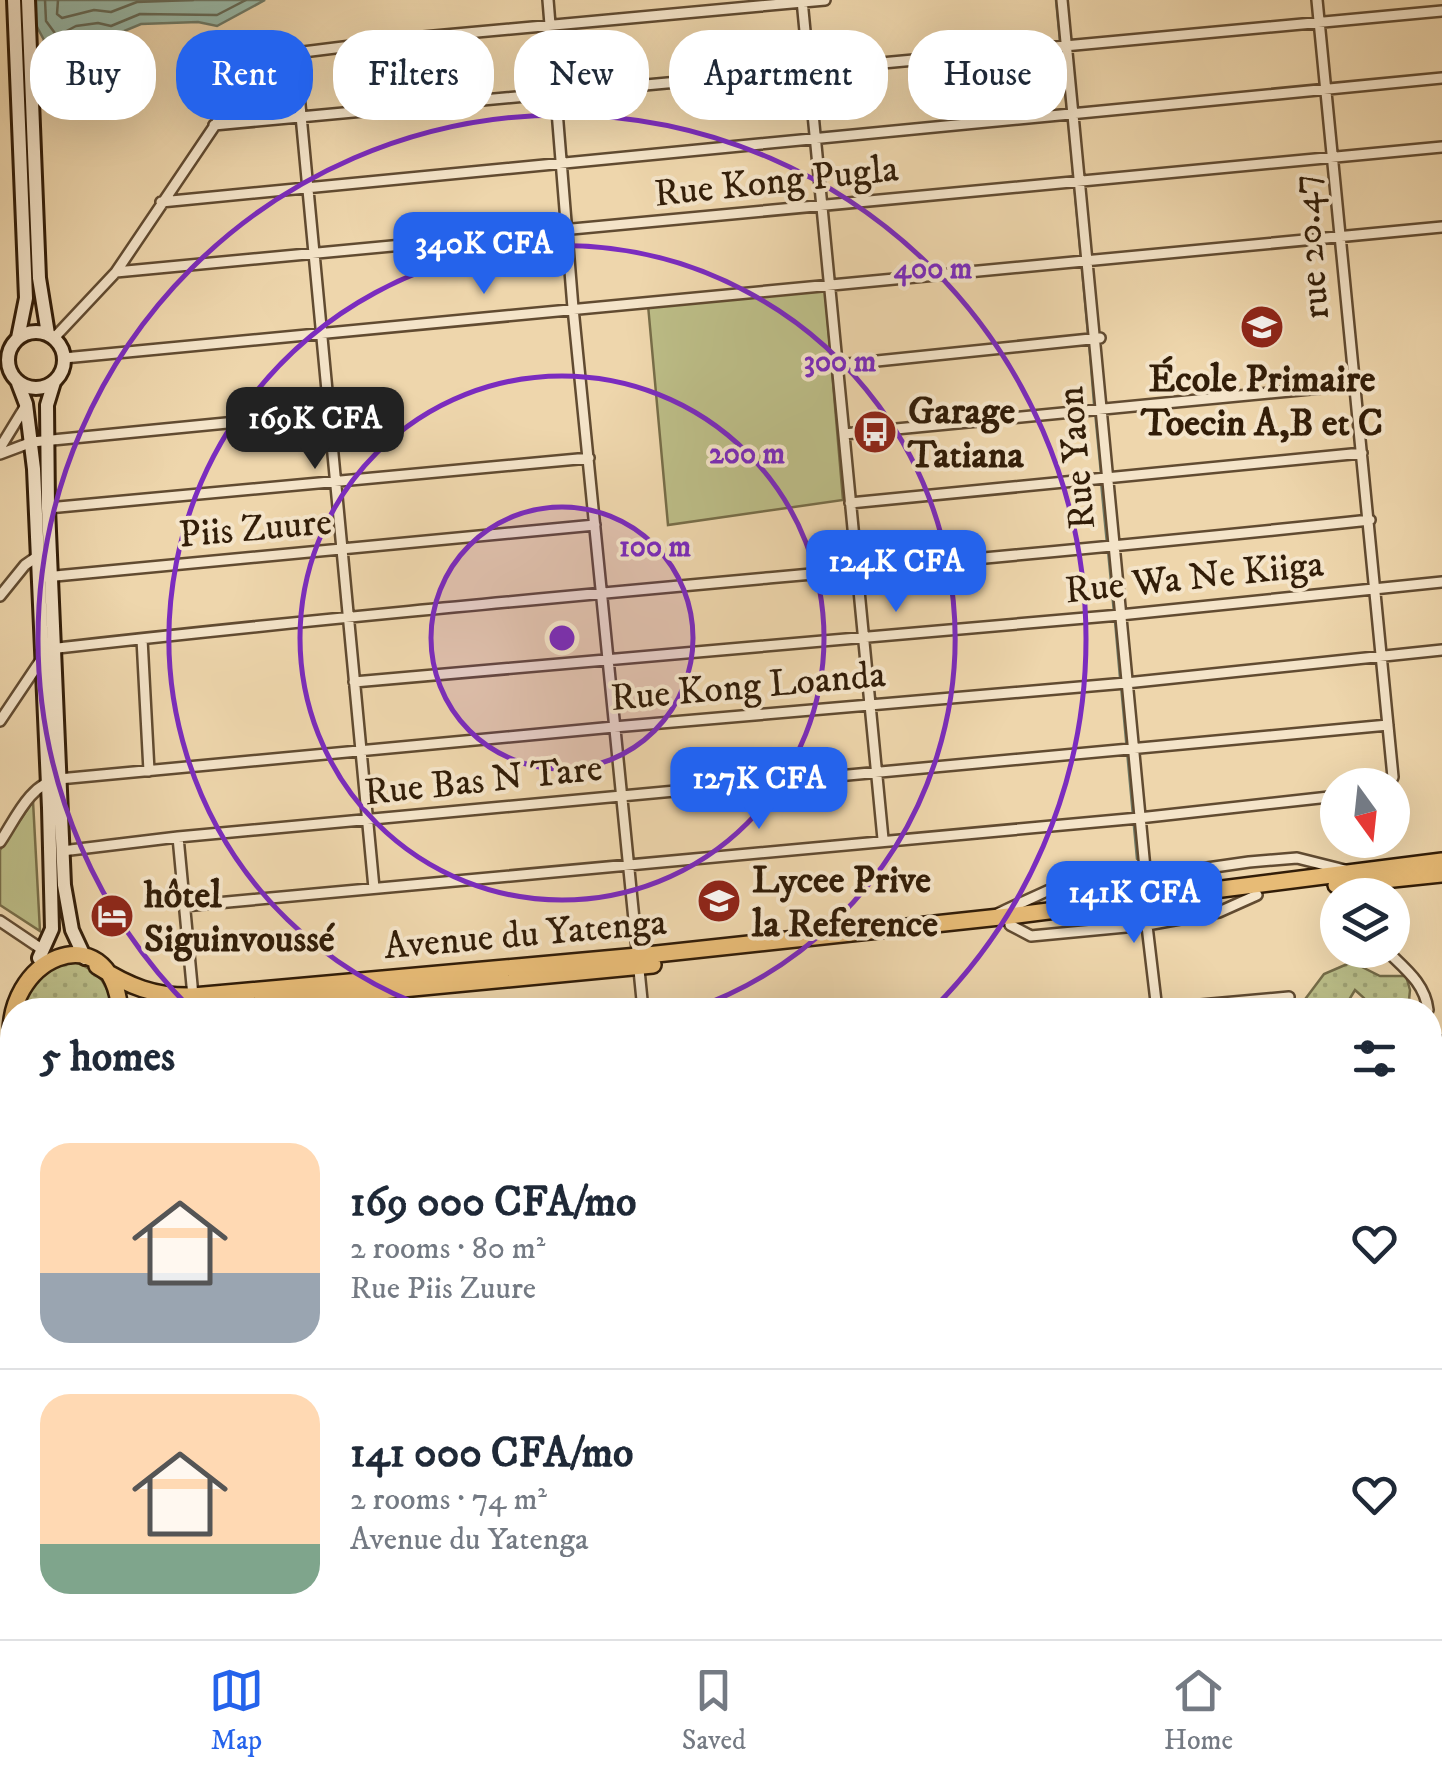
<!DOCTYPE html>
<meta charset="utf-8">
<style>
:root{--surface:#fff;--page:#f6f6f7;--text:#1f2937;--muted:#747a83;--line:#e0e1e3;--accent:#2563eb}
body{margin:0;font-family:"IM FELL DW Pica",serif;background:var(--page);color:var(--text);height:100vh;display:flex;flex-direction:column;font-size:38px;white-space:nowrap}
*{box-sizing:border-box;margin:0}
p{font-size:32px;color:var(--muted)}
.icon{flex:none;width:55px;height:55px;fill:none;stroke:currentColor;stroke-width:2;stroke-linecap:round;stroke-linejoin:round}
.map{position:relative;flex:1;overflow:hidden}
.panel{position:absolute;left:0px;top:998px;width:1442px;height:642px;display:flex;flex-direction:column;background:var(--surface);border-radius:40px 40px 0 0;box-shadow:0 10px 40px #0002}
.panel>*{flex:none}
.top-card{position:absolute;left:30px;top:30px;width:1382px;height:90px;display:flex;gap:20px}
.needle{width:65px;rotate:165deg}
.buttons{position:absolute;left:1320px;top:768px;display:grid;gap:20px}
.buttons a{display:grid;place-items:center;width:90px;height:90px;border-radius:50%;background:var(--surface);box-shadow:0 10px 40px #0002;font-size:50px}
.price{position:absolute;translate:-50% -85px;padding:0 22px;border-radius:20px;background:var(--accent);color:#fff;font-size:32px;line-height:65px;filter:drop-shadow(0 2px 5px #0008)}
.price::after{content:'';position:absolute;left:50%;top:60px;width:30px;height:22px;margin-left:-15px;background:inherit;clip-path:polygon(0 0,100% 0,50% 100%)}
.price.on{background:#222;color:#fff}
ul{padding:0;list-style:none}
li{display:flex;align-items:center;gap:30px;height:250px;padding:0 40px}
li+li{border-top:2px solid var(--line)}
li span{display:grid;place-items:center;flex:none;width:280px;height:200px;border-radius:30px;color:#555}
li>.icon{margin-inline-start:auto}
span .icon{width:120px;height:120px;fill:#fffc;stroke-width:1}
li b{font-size:42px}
h2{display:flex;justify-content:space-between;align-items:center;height:120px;padding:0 40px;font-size:42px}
.tag{padding:0 35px;border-radius:40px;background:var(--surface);box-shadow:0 10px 40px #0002;font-size:35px;line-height:90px}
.tag.on{background:var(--accent);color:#fff}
.tab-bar{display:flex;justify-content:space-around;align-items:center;height:140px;border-top:2px solid var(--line);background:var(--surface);font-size:28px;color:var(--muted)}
.tab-bar a{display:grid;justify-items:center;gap:5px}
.tab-bar .on{color:var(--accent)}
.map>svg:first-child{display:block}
.grass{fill:url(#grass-dots);stroke:#776d48;stroke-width:2.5}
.park{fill:#bcbd87;stroke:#776d48;stroke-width:2.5}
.water{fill:#99b9a8;stroke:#707b68;stroke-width:2.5}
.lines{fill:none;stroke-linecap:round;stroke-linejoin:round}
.shore{stroke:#666b58;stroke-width:2.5}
.stream{stroke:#707b68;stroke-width:2.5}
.street-casing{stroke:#614b31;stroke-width:14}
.secondary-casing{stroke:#321d08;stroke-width:18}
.primary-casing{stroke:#321d08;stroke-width:20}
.street{stroke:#f4e4c9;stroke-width:9}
.secondary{stroke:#f4e4c9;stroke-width:12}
.primary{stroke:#e7bb76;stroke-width:15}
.ring{fill:none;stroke:#7b2cbf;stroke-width:5}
.labels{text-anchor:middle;stroke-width:8;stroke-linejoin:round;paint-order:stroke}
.street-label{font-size:38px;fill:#321d08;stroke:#f4e4c9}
.poi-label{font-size:38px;font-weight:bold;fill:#321d08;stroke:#f4e4c9;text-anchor:start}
.centre{fill:#7b2cbf;stroke:#f4e4c9;stroke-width:5}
.ring-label{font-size:30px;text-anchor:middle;font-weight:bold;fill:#7b2cbf;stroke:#f4e4c9;stroke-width:8;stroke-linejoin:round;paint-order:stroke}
</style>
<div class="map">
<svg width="1442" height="1639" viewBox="0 0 1442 1639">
<defs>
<pattern id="grass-dots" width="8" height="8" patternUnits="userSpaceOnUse" patternTransform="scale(2.5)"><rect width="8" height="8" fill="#bcbd87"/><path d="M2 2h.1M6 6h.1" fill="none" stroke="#a2a273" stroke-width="1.8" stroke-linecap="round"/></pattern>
</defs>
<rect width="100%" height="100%" fill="#eed6ac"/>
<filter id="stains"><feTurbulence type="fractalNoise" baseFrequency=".002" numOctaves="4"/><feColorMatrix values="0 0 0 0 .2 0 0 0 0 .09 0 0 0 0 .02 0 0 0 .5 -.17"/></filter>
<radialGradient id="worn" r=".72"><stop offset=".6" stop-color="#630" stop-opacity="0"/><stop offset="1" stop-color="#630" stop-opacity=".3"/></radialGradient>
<path class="grass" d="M 75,962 C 100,971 108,985 114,1010 L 8,1009 C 17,967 39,970 75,962 Z
M 1352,962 L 1380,976 L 1406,976 L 1410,990 L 1408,1010 L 1365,1010 L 1364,998 L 1355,990 L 1343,1010 L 1297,1010 L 1324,974 Z"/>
<path class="park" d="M 825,289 L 843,500 L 668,525 L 648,305 Z
M 33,801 L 40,931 L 0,905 L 0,850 Z
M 361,1628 L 801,1628 L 800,1639 L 362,1639 Z"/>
<path class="water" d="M 36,0 L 265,0 L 217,26 L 198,22 L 141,24 L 110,37 C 81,26 53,46 42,74 L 39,55 L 44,40 L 36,25 Z"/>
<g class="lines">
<path class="shore" d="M 45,0 L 46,21 L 57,36 L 76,26 L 98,23 L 111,26 L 140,14 L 217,15 L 246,0
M 58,0 L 57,14 L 62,18 L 94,10 L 111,12 L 137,2 L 193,0"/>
<path class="stream" d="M 1056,0 L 1060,41
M 1061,49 L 1067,110
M 1068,118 L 1088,334
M 1089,342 L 1094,404
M 1095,412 L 1101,474
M 54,464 L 57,560
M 1101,482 L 1107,544
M 1108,551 L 1114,613
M 1115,621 L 1120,678
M 1121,686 L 1137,859"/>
<defs>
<path id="street" d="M 548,0 L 573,308 L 643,1010
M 802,0 L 883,839
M 1062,0 L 1148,900 L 1145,909 L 1157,1010
M 1317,0 L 1393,777 L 1389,785
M 295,52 L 374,888
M 214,125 L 1442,11
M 161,202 L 1442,78
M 116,272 L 1442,147
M 54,338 L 116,272 L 255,66 L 263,57 L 423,37 L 825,0
M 64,358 L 1442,227
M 838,365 L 1100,338
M 844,434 L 1352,385
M 0,448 L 25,407
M 0,454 L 32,442 L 329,413
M 850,503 L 1362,453
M 48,508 L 589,458
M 45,577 L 595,525
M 0,596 L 25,565 L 38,556
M 142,639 L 149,771
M 49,649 C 488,599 930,567 1370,520
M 354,682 L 1120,615 L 1442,582
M 0,721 L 43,657
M 178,837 L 193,996
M 0,842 C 15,820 30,783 59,779 L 614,727 L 1126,683 L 1442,650
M 62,851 L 178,837 L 1388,725
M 184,906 L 1139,818 L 1338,796
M 999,913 L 1047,891 L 1249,862 L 1297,858 L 1345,870
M 0,921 L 43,950
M 1010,925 L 1031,936 L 1147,925 L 1219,912 L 1257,895
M 1386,950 C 1404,968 1425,983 1428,1010
M 1145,1010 L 1289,997
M 1283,1010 L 1289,997
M 1433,1053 L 1442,1041
M 1430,1121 L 1442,1120
M 0,1127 L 12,1126
M 1430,1191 L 1442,1190
M 0,1214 L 12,1196
M 1430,1236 L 1442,1360
M 0,1461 L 12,1444
M 1430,1462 L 1442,1460
M 0,1467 L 12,1474
M 1430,1584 L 1442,1583
M 0,1626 L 12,1595
M 733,1628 L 735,1639
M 1214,1628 L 1215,1639
M 149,1639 L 155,1628
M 809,1639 L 975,1628"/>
<path id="secondary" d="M 14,0 L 26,298 L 18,338
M 28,0 L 39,278 L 48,334
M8 360a28 28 0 1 1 56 0a28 28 0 1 1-56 0Z
M 54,382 L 47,405 L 48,508 L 64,885 L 72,930 L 85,958
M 18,383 L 26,404 L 34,469 L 49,808 L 52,929 L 39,958
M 86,1628 L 87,1639"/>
<path id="primary" d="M 1336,885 L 1442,874
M 97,966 C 128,986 155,997 193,996 L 638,956 L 1009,916 L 1442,861
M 184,1010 L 653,965
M 12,1046 C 0,958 110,911 120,1010"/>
</defs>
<use href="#street" class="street-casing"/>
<use href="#secondary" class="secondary-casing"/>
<use href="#primary" class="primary-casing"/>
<use href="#street" class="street"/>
<use href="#secondary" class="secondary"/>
<use href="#primary" class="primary"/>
</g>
<circle cx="562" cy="638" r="131" fill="#7b2cbf" fill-opacity=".12"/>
<g class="ring">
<circle cx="562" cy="638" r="131"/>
<circle cx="562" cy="638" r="262"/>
<path d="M434 1010A393 393 0 1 1 690 1010"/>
<path d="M191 1009A524 524 0 1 1 933 1009"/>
</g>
<defs>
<symbol id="school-disc" viewBox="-11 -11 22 22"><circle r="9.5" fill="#8f2418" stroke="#f4e4c9"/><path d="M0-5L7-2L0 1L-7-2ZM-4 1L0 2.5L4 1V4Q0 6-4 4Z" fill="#fff"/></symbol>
<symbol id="bus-disc" viewBox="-11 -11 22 22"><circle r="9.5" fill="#8f2418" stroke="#f4e4c9"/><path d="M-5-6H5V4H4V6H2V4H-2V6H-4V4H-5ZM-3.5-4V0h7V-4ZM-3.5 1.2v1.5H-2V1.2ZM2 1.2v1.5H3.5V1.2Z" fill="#fff"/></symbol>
<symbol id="hotel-disc" viewBox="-11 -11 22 22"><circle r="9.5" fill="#8f2418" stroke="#f4e4c9"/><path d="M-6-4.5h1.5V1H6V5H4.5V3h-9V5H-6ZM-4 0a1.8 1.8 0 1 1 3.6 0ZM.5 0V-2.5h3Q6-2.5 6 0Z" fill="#fff"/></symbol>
</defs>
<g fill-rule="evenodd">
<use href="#school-disc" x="1237" y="302" width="50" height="50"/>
<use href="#bus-disc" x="850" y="407" width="50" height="50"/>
<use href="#school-disc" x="694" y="876" width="50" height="50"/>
<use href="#hotel-disc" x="87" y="891" width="50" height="50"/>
</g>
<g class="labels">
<g class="street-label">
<text transform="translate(776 180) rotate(-6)" y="13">Rue Kong Pugla</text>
<text transform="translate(1309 247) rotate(-95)" y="13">rue 20.47</text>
<text transform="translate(1075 458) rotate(-95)" y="13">Rue Yaon</text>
<text transform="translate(255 527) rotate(-5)" y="13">Piis Zuure</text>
<text transform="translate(1194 576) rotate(-6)" y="13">Rue Wa Ne Kiiga</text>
<text transform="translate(748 685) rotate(-5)" y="13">Rue Kong Loanda</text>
<text transform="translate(483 779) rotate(-6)" y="13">Rue Bas N Tare</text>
<text transform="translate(525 933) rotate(-5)" y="13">Avenue du Yatenga</text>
</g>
<g class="poi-label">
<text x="1262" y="391" text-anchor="middle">École Primaire<tspan x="1262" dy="44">Toecin A,B et C</tspan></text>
<text x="908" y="423">Garage<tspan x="908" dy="44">Tatiana</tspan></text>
<text x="752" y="892">Lycee Prive<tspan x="752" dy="44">la Reference</tspan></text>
<text x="144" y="907">hôtel<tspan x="144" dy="44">Siguinvoussé</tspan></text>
</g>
</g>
<circle cx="562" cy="638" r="15" class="centre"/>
<g class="ring-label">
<text x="933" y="278">400 m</text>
<text x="840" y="371">300 m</text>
<text x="747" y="463">200 m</text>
<text x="655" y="556">100 m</text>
</g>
<rect width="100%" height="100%" filter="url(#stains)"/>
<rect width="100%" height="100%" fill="url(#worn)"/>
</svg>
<div class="buttons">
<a><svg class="needle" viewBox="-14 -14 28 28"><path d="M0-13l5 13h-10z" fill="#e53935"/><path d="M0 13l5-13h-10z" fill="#747a83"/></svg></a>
<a><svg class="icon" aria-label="layers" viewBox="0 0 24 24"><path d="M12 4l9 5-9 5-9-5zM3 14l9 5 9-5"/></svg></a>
</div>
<b class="price" style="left:484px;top:297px">340K CFA</b>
<b class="price on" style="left:315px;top:472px">169K CFA</b>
<b class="price" style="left:896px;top:615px">124K CFA</b>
<b class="price" style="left:759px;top:832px">127K CFA</b>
<b class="price" style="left:1134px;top:946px">141K CFA</b>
<div class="top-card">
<a class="tag">Buy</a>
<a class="tag on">Rent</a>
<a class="tag">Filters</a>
<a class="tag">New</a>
<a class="tag">Apartment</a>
<a class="tag">House</a>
</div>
<section class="panel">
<h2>5 homes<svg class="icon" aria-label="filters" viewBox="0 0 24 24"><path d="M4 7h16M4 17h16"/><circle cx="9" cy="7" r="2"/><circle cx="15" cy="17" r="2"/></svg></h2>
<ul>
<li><span style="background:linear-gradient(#ffd9b3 65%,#9aa5b1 0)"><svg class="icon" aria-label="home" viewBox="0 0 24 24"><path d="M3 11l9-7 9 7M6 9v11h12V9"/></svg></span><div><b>169 000 CFA/mo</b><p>2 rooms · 80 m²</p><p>Rue Piis Zuure</p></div><svg class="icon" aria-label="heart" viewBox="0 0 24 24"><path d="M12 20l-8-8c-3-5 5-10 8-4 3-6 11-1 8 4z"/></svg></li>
<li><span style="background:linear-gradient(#ffd9b3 75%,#7fa58c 0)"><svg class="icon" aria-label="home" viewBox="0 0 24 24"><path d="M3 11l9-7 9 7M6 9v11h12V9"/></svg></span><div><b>141 000 CFA/mo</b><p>2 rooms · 74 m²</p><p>Avenue du Yatenga</p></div><svg class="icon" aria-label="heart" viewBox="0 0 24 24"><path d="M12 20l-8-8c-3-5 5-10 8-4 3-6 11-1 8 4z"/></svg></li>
</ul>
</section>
</div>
<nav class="tab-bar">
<a class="on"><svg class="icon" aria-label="map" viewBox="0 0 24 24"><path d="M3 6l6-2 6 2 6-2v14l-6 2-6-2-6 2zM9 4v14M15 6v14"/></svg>Map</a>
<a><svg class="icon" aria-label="saved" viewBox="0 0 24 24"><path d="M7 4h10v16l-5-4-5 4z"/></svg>Saved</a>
<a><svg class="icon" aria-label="home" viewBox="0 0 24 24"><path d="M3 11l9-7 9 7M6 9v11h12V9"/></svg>Home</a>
</nav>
